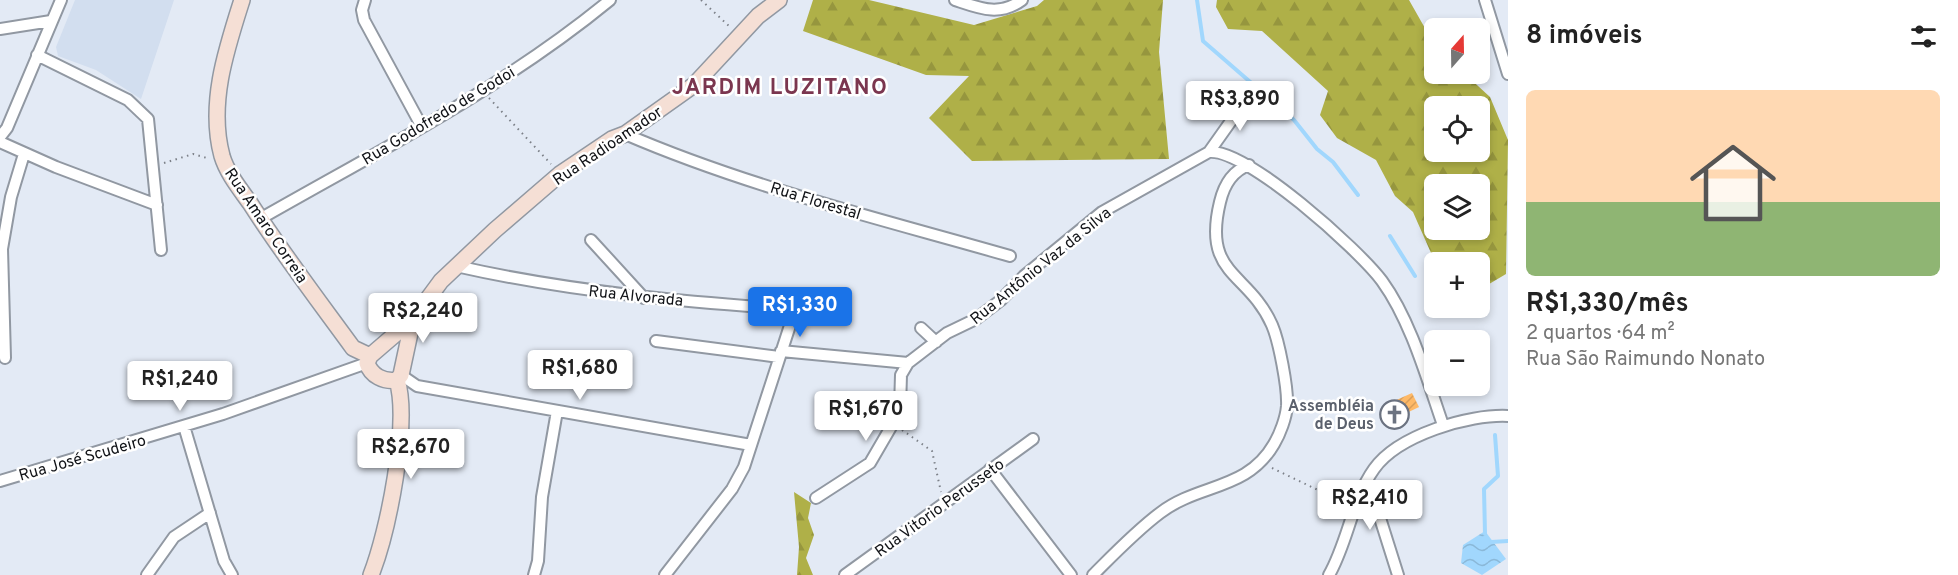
<!DOCTYPE html>
<html lang="pt">
<meta charset="utf-8">
<style>
:root{--surface:#fff;--page:#f6f6f6;--text:#222;--muted:#767676;--line:#e0e0e0;--accent:#1a73e8}
body{margin:0;font-family:Overpass,sans-serif;background:var(--page);color:var(--text);height:100vh;display:flex;flex-direction:column;font-size:22px;white-space:nowrap}
*{box-sizing:border-box;margin:0}
p{font-size:20px;color:var(--muted)}
.icon{flex:none;width:33px;height:33px;fill:none;stroke:currentColor;stroke-width:2;stroke-linecap:round;stroke-linejoin:round}
.map{position:relative;flex:1;overflow:hidden}
.side{display:flex;flex-direction:column;background:var(--surface);width:450px}
.side>*{flex:none}
.needle{width:39px;rotate:20deg}
.tools{position:absolute;left:1424px;top:18px;display:grid;gap:12px}
.tools a{display:grid;place-items:center;width:66px;height:66px;border-radius:9px;background:var(--surface);box-shadow:0 3px 9px #0003;font-size:30px}
.price{position:absolute;translate:-50% -51px;padding:0 14px;border-radius:6px;background:#fff;color:#222;font-size:20px;line-height:39px;filter:drop-shadow(0 2px 3px #0008)}
.price::after{content:'';position:absolute;left:50%;top:36px;width:18px;height:14px;margin-left:-9px;background:inherit;clip-path:polygon(0 0,100% 0,50% 100%)}
.price.on{background:var(--accent);color:#fff}
ul{padding:0;list-style:none}
li{display:grid;align-content:center;gap:12px;height:318px;padding:0 18px}
li+li{border-top:2px solid var(--line)}
li span{display:grid;place-items:center;height:186px;border-radius:9px;color:#555}
li>.icon{margin-inline-start:auto}
span .icon{width:108px;height:108px;fill:#fffc;stroke-width:1}
li b{font-size:26px}
h2{display:flex;justify-content:space-between;align-items:center;height:72px;padding:0 18px;font-size:26px}
main{display:flex;flex:1;min-height:0}
.map>svg:first-child{display:block}
.built{fill:#d2deef}
.forest{fill:url(#forest-firs);fill-rule:evenodd}
.water{fill:url(#water-waves)}
.lines{fill:none;stroke-linecap:round;stroke-linejoin:round}
.stream{stroke:#a1d7fd;stroke-width:4}
.building{fill:url(#building-hatch)}
.street-casing{stroke:#9198a2;stroke-width:14}
.secondary-casing{stroke:#9198a2;stroke-width:18}
.path{stroke:#7c8088;stroke-width:2;stroke-dasharray:1.5 4.5;stroke-linecap:butt}
.street{stroke:#fff;stroke-width:10}
.secondary{stroke:#f5dfd5;stroke-width:15}
.labels{text-anchor:middle;stroke-width:5;stroke-linejoin:round;paint-order:stroke}
.street-label{font-size:16px;fill:#111317;stroke:#fff}
.worship-label{font-size:16px;font-weight:bold;fill:#5b616d;stroke:#fff;text-anchor:end}
.district-label{font-size:22px;font-weight:bold;letter-spacing:1.5px;fill:#7b364f;stroke:#fff}
</style>
<main>
<div class="map">
<svg width="1508" height="575" viewBox="0 0 1508 575">
<defs>
<pattern id="forest-firs" width="22" height="20" patternUnits="userSpaceOnUse" patternTransform="scale(1.5)"><rect width="22" height="20" fill="#afb048"/><path d="M5 1l3.5 6h-7zM16 11l3.5 6h-7z" fill="#96963e"/></pattern>
<pattern id="water-waves" width="16" height="10" patternUnits="userSpaceOnUse" patternTransform="scale(1.5)"><rect width="16" height="10" fill="#a1d7fd"/><path d="M0 5q4-4 8 0t8 0" fill="none" stroke="#8ab8d8"/></pattern>
<pattern id="building-hatch" width="6" height="6" patternUnits="userSpaceOnUse" patternTransform="scale(1.5)"><rect width="6" height="6" fill="#feb967"/><path d="M-1 1l2-2M0 6l6-6M5 7l2-2" fill="none" stroke="#d99e59"/></pattern>
</defs>
<rect width="100%" height="100%" fill="#e3eaf5"/>
<path class="built" d="M 75,0 L 174,0 L 141,99 L 96,70 L 58,56 L 56,47 Z"/>
<path class="forest" d="M 813,0 L 869,0 L 974,25 L 1037,6 L 1044,0 L 1163,0 L 1159,52 L 1169,159 L 972,161 L 929,118 L 969,76 L 926,75 L 803,31 Z
M 1217,0 L 1409,0 L 1434,44 L 1434,74 L 1465,74 L 1490,97 L 1508,140 L 1506,274 L 1479,290 L 1479,262 L 1435,262 L 1413,212 L 1395,196 L 1376,160 L 1337,138 L 1320,115 L 1328,91 L 1262,31 L 1228,29 L 1216,7 ZM 1434,106 L 1479,106 L 1479,152 L 1434,152 ZM 1479,184 L 1479,230 L 1434,230 L 1434,184 Z
M 794,492 L 811,503 L 808,518 L 814,535 L 806,558 L 813,575 L 797,575 L 799,547 Z"/>
<path class="water" d="M 1485,531 L 1506,559 L 1482,575 L 1461,563 L 1463,545 Z"/>
<g class="lines">
<path class="stream" d="M 1197,0 L 1203,41 L 1294,120 L 1317,149 L 1333,162 L 1358,195
M 1390,236 L 1415,276
M 1485,534 L 1484,489 L 1498,476 L 1495,435
M 1491,542 L 1508,541"/>
</g>
<path class="building" d="M 1412,393 L 1419,407 L 1390,421 L 1383,406 Z"/>
<g class="lines">
<defs>
<path id="street" d="M 365,0 L 362,10 L 364,20 L 422,127
M 955,0 C 979,8 999,17 1022,0
M 1485,0 L 1508,74
M 0,29 L 51,21
M 37,55 L 128,100 L 148,119 L 161,250
M 625,134 C 748,187 881,219 1010,256
M 0,137 L 7,128 L 61,0
M 0,142 L 56,167 L 157,205
M 1209,152 L 1231,121 L 1256,100
M 260,219 C 379,151 503,88 610,0
M 591,240 L 644,298
M 456,266 C 575,293 696,303 817,311
M 921,328 L 936,342
M 656,341 L 779,357
M 781,351 L 908,363
M 5,358 L 2,249 L 11,197 L 24,154
M 401,375 L 417,386 L 751,445
M 184,426 L 224,561 L 232,575
M 990,469 L 1071,575
M 1368,480 L 1398,575
M 0,481 L 223,414 L 367,363
M 816,498 L 870,463 L 895,420 L 900,408 L 901,375 L 908,363 L 947,333 L 976,319 L 1001,300 L 1024,276 L 1102,212 L 1209,152 C 1246,148 1359,250 1382,281 C 1411,321 1427,379 1443,425
M 147,575 L 174,537 L 210,513
M 534,575 L 538,561 L 542,497 L 557,411
M 665,575 L 732,489 L 744,467 L 795,310
M 845,575 L 1033,439
M 1093,575 C 1114,554 1136,531 1160,513 C 1199,483 1247,491 1274,444 C 1280,434 1286,418 1287,406 C 1288,388 1279,341 1272,325 C 1248,271 1202,276 1220,202 C 1224,185 1232,171 1249,165
M 1329,575 C 1348,542 1352,500 1374,469 C 1398,435 1469,414 1508,416"/>
<path id="secondary" d="M 242,0 C 226,50 208,104 222,156 C 227,173 240,189 250,203 C 282,253 318,300 353,348 L 370,356
M 397,380 C 384,382 371,376 367,363 L 370,356 L 413,319 L 441,281 L 495,230 L 560,174 L 612,139 L 625,134 L 694,85 L 758,16 L 779,0
M 397,380 L 401,375 L 413,319
M 371,575 C 388,532 410,423 397,380"/>
</defs>
<use href="#street" class="street-casing"/>
<use href="#secondary" class="secondary-casing"/>
<path class="path" d="M 701,0 L 730,27
M 489,98 L 551,164
M 164,163 L 193,154 L 207,158
M 902,430 L 932,451 L 941,492
M 1272,468 L 1345,503"/>
<use href="#street" class="street"/>
<use href="#secondary" class="secondary"/>
</g>
<defs>
<symbol id="church-ring" viewBox="-11 -11 22 22"><circle r="9.5" fill="#fff" stroke="#6b7280" stroke-width="1.5"/><path d="M-1.2-6h2.4v3.5h3.3v2.4h-3.3V6h-2.4V-.1h-3.3v-2.4h3.3Z" fill="#6b7280"/></symbol>
</defs>
<g fill-rule="evenodd">
<use href="#church-ring" x="1378" y="398" width="33" height="33"/>
</g>
<g class="labels">
<g class="street-label">
<text transform="translate(438 115) rotate(-31)" y="6">Rua Godofredo de Godoi</text>
<text transform="translate(607 145) rotate(-34)" y="6">Rua Radioamador</text>
<text transform="translate(816 200) rotate(17)" y="6">Rua Florestal</text>
<text transform="translate(267 225) rotate(56)" y="6">Rua Amaro Correia</text>
<text transform="translate(1040 265) rotate(-39)" y="6">Rua Antônio Vaz da Silva</text>
<text transform="translate(636 295) rotate(6)" y="6">Rua Alvorada</text>
<text transform="translate(82 457) rotate(-16)" y="6">Rua José Scudeiro</text>
<text transform="translate(939 507) rotate(-36)" y="6">Rua Vitorio Perusseto</text>
</g>
<g class="worship-label">
<text x="1374" y="411">Assembléia<tspan x="1374" dy="18">de Deus</tspan></text>
</g>
<g class="district-label">
<text x="780" y="94">JARDIM LUZITANO</text>
</g>
</g>
</svg>
<div class="tools">
<a><svg class="needle" viewBox="-14 -14 28 28"><path d="M0-13l5 13h-10z" fill="#e53935"/><path d="M0 13l5-13h-10z" fill="#767676"/></svg></a>
<a><svg class="icon" aria-label="locate" viewBox="0 0 24 24"><circle cx="12" cy="12" r="6"/><path d="M12 2v4M12 18v4M2 12h4M18 12h4"/></svg></a>
<a><svg class="icon" aria-label="layers" viewBox="0 0 24 24"><path d="M12 4l9 5-9 5-9-5zM3 14l9 5 9-5"/></svg></a>
<a>+</a>
<a>−</a>
</div>
<b class="price" style="left:1240px;top:132px">R$3,890</b>
<b class="price on" style="left:800px;top:338px">R$1,330</b>
<b class="price" style="left:423px;top:344px">R$2,240</b>
<b class="price" style="left:580px;top:401px">R$1,680</b>
<b class="price" style="left:180px;top:412px">R$1,240</b>
<b class="price" style="left:866px;top:442px">R$1,670</b>
<b class="price" style="left:411px;top:480px">R$2,670</b>
<b class="price" style="left:1370px;top:531px">R$2,410</b>
</div>
<section class="side">
<h2>8 imóveis<svg class="icon" aria-label="filters" viewBox="0 0 24 24"><path d="M4 7h16M4 17h16"/><circle cx="9" cy="7" r="2"/><circle cx="15" cy="17" r="2"/></svg></h2>
<ul>
<li><span style="background:linear-gradient(#ffd9b3 60%,#8fb573 0)"><svg class="icon" aria-label="home" viewBox="0 0 24 24"><path d="M3 11l9-7 9 7M6 9v11h12V9"/></svg></span><div><b>R$1,330/mês</b><p>2 quartos · 64 m²</p><p>Rua São Raimundo Nonato</p></div></li>
</ul>
</section>
</main>
